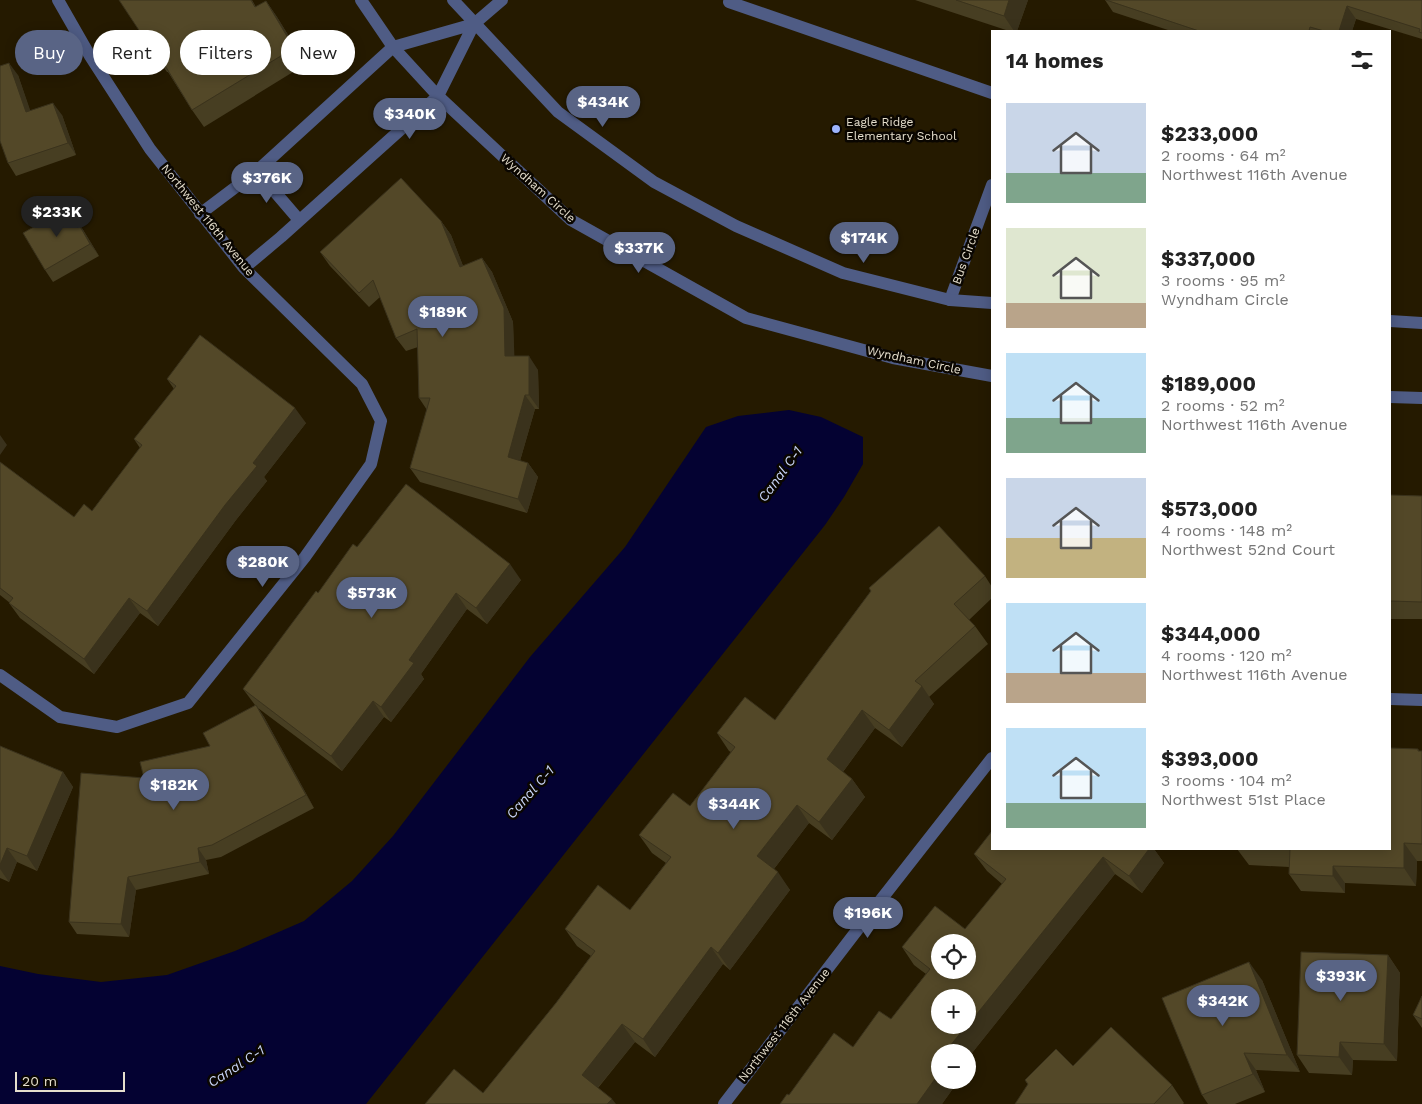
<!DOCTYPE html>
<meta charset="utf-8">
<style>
:root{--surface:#fff;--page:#f6f6f6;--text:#222;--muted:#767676;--accent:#596485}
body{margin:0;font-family:"Work Sans",sans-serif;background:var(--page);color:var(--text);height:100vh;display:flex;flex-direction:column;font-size:19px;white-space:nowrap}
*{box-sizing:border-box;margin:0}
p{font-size:16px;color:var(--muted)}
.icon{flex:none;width:28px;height:28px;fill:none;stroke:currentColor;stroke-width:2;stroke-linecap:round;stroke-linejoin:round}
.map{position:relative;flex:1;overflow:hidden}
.side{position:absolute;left:991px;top:30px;width:400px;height:820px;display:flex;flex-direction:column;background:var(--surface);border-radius:0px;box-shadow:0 2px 12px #0003}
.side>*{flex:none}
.guide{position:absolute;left:15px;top:30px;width:475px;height:45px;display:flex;gap:10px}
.tools{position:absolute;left:931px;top:934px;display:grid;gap:10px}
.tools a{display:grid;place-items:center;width:45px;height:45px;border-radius:50%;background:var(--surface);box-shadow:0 2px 12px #0003;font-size:25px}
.scale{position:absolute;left:15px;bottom:12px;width:110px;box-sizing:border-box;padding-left:5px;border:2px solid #e6dfcd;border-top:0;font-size:14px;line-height:18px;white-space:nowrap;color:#e6dfcd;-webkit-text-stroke:4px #0a0600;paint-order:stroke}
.price{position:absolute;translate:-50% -42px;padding:0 11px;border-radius:18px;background:var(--accent);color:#fff;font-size:16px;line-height:32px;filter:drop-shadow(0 1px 2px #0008)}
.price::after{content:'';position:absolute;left:50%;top:30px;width:15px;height:11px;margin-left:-8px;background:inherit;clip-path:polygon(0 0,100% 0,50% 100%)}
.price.on{background:#222;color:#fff}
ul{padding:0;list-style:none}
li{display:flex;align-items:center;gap:15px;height:125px;padding:0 15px}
li span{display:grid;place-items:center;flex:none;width:140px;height:100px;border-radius:0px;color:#555}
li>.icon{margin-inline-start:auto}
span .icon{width:60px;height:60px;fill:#fffc;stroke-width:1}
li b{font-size:21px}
h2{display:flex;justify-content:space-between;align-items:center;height:60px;padding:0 15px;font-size:21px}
.pill{padding:0 18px;border-radius:22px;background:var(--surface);box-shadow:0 2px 12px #0003;font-size:18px;line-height:45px}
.pill.on{background:var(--accent);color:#fff}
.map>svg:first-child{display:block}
.water{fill:#040232}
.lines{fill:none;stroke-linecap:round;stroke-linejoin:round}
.lane{stroke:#4f5c85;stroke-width:12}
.street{stroke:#4f5c85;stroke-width:12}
.wall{fill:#473e22}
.shaded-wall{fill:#3a321c}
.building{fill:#534828;stroke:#3a321c;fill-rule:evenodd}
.poi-dot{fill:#9db4fd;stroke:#0a0600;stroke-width:2}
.labels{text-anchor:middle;stroke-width:5;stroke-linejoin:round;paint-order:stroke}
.poi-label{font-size:12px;fill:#e6dfcd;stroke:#0a0600;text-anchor:start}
.street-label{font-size:12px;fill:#e6dfcd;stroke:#0a0600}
.water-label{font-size:14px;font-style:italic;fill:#c8d4f6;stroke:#0a0600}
</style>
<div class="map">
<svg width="1422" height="1104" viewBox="0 0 1422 1104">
<rect width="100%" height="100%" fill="#251a00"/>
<path class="water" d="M 789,410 L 821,417 L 863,437 L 863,464 L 844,497 L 825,525 L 366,1104 L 0,1104 L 0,966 L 38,974 L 101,982 L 167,975 L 235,951 L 304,921 L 352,881 L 393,836 L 530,657 L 625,547 L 706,427 L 738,416 Z"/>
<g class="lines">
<path class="lane" d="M 729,2 L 992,93
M 474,24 L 502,0
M 950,300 L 992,185"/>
<path class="street" d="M 361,0 L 393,47 L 438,96 L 571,220 L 746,318 L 893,358 L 992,376
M 453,0 L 558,112 L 654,182 L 736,226 L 843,273 L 950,300 L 992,303
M 257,171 L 299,220
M 200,214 L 257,171 L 393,47 L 474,24
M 244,268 L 281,237 L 438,96 L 474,24
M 1390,321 L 1422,323
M 1390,397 L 1422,398
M 0,675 L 60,717 L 117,727 L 188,703 L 305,557 L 371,464 L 381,421 L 362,384 L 244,268 L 150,149 L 90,56 L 58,0
M 1390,699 L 1422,700
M 724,1104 L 858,929 L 992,758"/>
</g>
<path class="wall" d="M 252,0 L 256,7 L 266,1 L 277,17 L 306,64 L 204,127 L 192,110 L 168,72 L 167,72 L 156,56 Z
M 915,0 L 1028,0 L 1017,31 L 1009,31 Z
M 1105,0 L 1422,0 L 1422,39 L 1356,19 L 1352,31 L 1171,31 L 1113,12 Z
M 18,75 L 30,111 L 62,115 L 76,155 L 16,176 L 8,163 Z
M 69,207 L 77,220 L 99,256 L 53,282 L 45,270 Z
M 441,221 L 451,235 L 463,266 L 482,258 L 492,272 L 513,322 L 514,356 L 538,370 L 539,409 L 535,409 L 520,461 L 528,463 L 538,477 L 527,513 L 420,482 L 410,468 L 427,410 L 419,398 L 418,347 L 406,351 L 396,338 L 380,297 L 369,307 L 330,266 L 320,252 Z
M 167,379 L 306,423 L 264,477 L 267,481 L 236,520 L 158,626 L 140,613 L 94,674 L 20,618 L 9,603 L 10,603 L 0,595 L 0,462 L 74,517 L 92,511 L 140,448 L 134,439 L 174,389 Z
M 1390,495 L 1422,496 L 1422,619 L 1390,619 Z
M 357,547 L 521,580 L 487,624 L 467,609 L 421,674 L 424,679 L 391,722 L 384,717 L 342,771 L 258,708 L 264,717 L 314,808 L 221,857 L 206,860 L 209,874 L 136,890 L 129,937 L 77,934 L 69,922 L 144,778 L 210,746 L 255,705 L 243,689 L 318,593 Z
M 985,576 L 992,587 L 992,598 L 969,620 L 975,626 L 988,644 L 929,697 L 934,704 L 902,747 L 875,728 L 843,772 L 852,779 L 865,797 L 832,840 L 809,823 L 774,869 L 790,890 L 730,970 L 723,964 L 655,1057 L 635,1042 L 598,1088 L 483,1093 L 556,1003 L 591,956 L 577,946 L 565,929 L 630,910 L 666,863 L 652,853 L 639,835 L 690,806 L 731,752 L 729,751 L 717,733 L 775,720 L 871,591 L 869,588 Z
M 0,746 L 63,772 L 73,787 L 37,871 L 17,862 L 9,882 L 0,878 Z
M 1418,749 L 1419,751 L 1422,751 L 1422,861 L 1417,861 L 1416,886 L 1345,883 L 1345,893 L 1301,891 L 1289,874 L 1289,867 L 1249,865 L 1237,849 L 1390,849 Z
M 992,849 L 1154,849 L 1164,863 L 1142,893 L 1115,874 L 968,1058 L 968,1052 L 940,1080 L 959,1080 L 942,1104 L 780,1104 L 789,1095 L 853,1047 L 891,1019 L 926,974 L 914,965 L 902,947 L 965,929 L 1002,884 L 987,871 L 974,854 Z
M 1388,955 L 1400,973 L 1397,1061 L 1353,1060 L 1352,1075 L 1309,1073 L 1297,1055 Z
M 1262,980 L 1300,1072 L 1256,1070 L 1265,1092 L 1235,1104 L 1208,1104 L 1202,1095 Z
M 1422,996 L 1422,1028 L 1413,1015 Z
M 1073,1066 L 1172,1085 L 1184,1103 L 1183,1104 L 1015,1104 L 1028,1085 L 1025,1080 Z"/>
<path class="shaded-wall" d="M 1009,0 L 1028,0 L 1017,31 L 1014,31 L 1004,16 Z
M 266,1 L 277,17 L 306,64 L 294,48 Z
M 1347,6 L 1356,19 L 1352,31 L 1339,31 Z
M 9,63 L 18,75 L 35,124 L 26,112 Z
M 53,103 L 62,115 L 76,155 L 68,143 Z
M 69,207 L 77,220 L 99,256 L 90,244 Z
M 441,221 L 451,235 L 469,281 L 460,267 Z
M 482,258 L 492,272 L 513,322 L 515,370 L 505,356 Z
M 529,356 L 538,370 L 539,409 L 529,395 Z
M 525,395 L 535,409 L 517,471 L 508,457 Z
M 295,408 L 306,423 L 264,477 L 267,481 L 236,520 L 158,626 L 147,611 L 253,463 Z
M 0,435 L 7,445 L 0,455 Z
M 528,463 L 538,477 L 527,513 L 518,499 Z
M 510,564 L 521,580 L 487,624 L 476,608 Z
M 456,593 L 467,609 L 421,674 L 424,679 L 391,722 L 381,707 L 409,660 Z
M 129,598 L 140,613 L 94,674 L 84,659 Z
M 922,686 L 934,704 L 902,747 L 889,730 Z
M 373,701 L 384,717 L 342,771 L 331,756 Z
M 256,705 L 264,717 L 314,808 L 306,795 Z
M 862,710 L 875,728 L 839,777 L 827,759 Z
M 63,772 L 73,787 L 37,871 L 27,856 Z
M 852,779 L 865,797 L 832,840 L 819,822 Z
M 797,805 L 809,823 L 770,874 L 757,856 Z
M 1404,843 L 1417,861 L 1416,886 L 1404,868 Z
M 7,848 L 17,862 L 9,882 L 0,869 L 0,865 Z
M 198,848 L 206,860 L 209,874 L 200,862 Z
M 1149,849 L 1154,849 L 1164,863 L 1142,893 L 1129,876 Z
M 1103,857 L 1115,874 L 968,1058 L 968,1052 L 945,1052 Z
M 1333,866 L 1345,883 L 1345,893 L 1333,876 Z
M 778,872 L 790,890 L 730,970 L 718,953 Z
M 128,877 L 136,890 L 129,937 L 121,924 Z
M 711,947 L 723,964 L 655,1057 L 643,1039 Z
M 1388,955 L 1400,973 L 1397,1061 L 1384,1044 Z
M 1249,962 L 1262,980 L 1300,1072 L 1287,1055 Z
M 622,1024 L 635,1042 L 594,1092 L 582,1075 Z
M 1340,1042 L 1353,1060 L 1352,1075 L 1339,1057 Z
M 1244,1053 L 1256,1070 L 1265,1092 L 1253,1074 Z
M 940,1072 L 940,1080 L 959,1080 L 942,1104 L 917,1104 Z
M 612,1099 L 616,1104 L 607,1104 Z"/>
<path class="building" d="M 119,0 L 251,0 L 255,7 L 266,1 L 294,48 L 192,110 L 158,54 L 156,56 Z
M 956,0 L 1009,0 L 1004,16 Z
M 1106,0 L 1422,0 L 1422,33 L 1419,32 L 1420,29 L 1347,6 L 1339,31 L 1324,31 L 1310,27 L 1309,31 L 1199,31 Z
M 9,63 L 26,112 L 53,103 L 68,143 L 8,163 L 0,141 L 0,66 Z
M 401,178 L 441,221 L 460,267 L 482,258 L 504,308 L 505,356 L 529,356 L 529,395 L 525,395 L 508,457 L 528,463 L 518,499 L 410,468 L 430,398 L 419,398 L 417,329 L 396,338 L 373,280 L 359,293 L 320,252 Z
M 69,207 L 90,244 L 45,270 L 23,233 Z
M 200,335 L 295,408 L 253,463 L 257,466 L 225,505 L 147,611 L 129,598 L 84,659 L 9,603 L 13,598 L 0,588 L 0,462 L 74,517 L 84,504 L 92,511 L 142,445 L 134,439 L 176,386 L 167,379 Z
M 406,484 L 510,564 L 476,608 L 456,593 L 409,660 L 414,663 L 381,707 L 373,701 L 331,756 L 243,689 L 316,591 L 318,593 L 353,544 L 357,547 Z
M 1390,495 L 1422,496 L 1422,602 L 1390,601 Z
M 939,526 L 985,576 L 954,604 L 975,626 L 915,681 L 922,686 L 889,730 L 862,710 L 827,759 L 852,779 L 819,822 L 797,805 L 757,856 L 778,872 L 718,953 L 711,947 L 643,1039 L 622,1024 L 582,1075 L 612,1099 L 607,1104 L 425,1104 L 454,1069 L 483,1093 L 556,1003 L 595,951 L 565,929 L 598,885 L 630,910 L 671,857 L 639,835 L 673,793 L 690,806 L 735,747 L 717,733 L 745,697 L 775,720 L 871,591 L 869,588 Z
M 256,705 L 306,795 L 212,845 L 198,848 L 200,862 L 128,877 L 121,924 L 69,922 L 81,773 L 144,778 L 140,762 L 210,746 L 203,733 Z
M 0,746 L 63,772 L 27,856 L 7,848 L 0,865 Z
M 1390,748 L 1418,749 L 1418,751 L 1422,751 L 1422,844 L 1404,843 L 1404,868 L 1333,866 L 1333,876 L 1289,874 L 1290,849 L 1273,849 L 1390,849 Z
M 992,831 L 992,849 L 1149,849 L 1129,876 L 1103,857 L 968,1025 L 968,998 L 940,998 L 940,1025 L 967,1025 L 945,1052 L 940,1052 L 940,1072 L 917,1104 L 780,1104 L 787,1094 L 789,1095 L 834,1033 L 853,1047 L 879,1011 L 891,1019 L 930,969 L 902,947 L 935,906 L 965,929 L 1006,879 L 974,854 ZM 940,942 L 968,942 L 968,970 L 940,970 Z
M 1301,952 L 1388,955 L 1384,1044 L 1340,1042 L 1339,1057 L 1297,1055 Z
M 1249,962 L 1287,1055 L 1244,1053 L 1253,1074 L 1202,1095 L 1162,998 Z
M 1422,996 L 1422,1019 L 1413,1015 Z
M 1111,1027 L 1172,1085 L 1154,1104 L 1015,1104 L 1028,1084 L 1025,1080 L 1056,1049 L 1073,1066 Z"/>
<circle class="poi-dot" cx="836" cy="129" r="5"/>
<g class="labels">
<g class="poi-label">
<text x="846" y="126">Eagle Ridge<tspan x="846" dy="14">Elementary School</tspan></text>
</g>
<g class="street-label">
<text transform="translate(538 188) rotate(42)" y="4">Wyndham Circle</text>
<text transform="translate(208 220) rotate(51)" y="4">Northwest 116th Avenue</text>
<text transform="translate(966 256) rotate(-70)" y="4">Bus Circle</text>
<text transform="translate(914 360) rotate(12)" y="4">Wyndham Circle</text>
<text transform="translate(784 1025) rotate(-52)" y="4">Northwest 116th Avenue</text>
</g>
<g class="water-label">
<text transform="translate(780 474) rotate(-54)" y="5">Canal C-1</text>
<text transform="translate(530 792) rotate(-49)" y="5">Canal C-1</text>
<text transform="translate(236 1066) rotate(-33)" y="5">Canal C-1</text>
</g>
</g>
</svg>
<div class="tools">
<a><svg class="icon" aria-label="locate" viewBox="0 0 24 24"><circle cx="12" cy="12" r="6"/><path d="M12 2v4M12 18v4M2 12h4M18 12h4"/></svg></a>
<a>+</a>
<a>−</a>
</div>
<div class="scale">20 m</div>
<b class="price" style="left:603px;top:128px">$434K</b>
<b class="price" style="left:410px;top:140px">$340K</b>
<b class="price" style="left:267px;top:204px">$376K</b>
<b class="price on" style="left:57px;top:238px">$233K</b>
<b class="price" style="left:864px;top:264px">$174K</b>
<b class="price" style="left:639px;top:274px">$337K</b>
<b class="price" style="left:443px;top:338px">$189K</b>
<b class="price" style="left:263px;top:588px">$280K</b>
<b class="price" style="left:372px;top:619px">$573K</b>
<b class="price" style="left:174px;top:811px">$182K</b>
<b class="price" style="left:734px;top:830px">$344K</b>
<b class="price" style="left:868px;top:939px">$196K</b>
<b class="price" style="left:1341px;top:1002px">$393K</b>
<b class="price" style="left:1223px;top:1027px">$342K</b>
<div class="guide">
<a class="pill on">Buy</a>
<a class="pill">Rent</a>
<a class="pill">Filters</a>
<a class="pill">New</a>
</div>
<section class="side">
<h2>14 homes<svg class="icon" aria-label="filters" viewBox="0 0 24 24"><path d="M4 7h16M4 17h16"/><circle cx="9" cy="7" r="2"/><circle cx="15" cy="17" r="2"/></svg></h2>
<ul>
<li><span style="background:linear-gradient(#c9d6e8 70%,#7fa58c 0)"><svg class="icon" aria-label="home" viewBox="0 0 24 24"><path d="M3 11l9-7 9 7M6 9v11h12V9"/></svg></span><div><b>$233,000</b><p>2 rooms · 64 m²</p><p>Northwest 116th Avenue</p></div></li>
<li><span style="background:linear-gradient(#dfe7d0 75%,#b9a48a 0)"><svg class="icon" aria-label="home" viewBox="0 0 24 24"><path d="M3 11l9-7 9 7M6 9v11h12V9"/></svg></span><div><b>$337,000</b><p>3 rooms · 95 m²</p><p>Wyndham Circle</p></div></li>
<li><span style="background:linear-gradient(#bfe0f5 65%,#7fa58c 0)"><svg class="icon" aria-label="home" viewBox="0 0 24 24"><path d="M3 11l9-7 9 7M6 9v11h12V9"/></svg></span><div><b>$189,000</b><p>2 rooms · 52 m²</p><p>Northwest 116th Avenue</p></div></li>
<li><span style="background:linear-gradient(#c9d6e8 60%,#c2b280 0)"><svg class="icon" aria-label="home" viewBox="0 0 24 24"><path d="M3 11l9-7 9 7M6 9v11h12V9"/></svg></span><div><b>$573,000</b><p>4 rooms · 148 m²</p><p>Northwest 52nd Court</p></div></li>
<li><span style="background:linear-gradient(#bfe0f5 70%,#b9a48a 0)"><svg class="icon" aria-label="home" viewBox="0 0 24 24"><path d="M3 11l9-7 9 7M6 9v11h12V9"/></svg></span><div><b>$344,000</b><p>4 rooms · 120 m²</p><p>Northwest 116th Avenue</p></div></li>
<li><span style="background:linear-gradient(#bfe0f5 75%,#7fa58c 0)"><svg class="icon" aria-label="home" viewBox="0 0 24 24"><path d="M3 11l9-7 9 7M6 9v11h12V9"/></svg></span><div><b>$393,000</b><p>3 rooms · 104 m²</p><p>Northwest 51st Place</p></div></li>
</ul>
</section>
</div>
